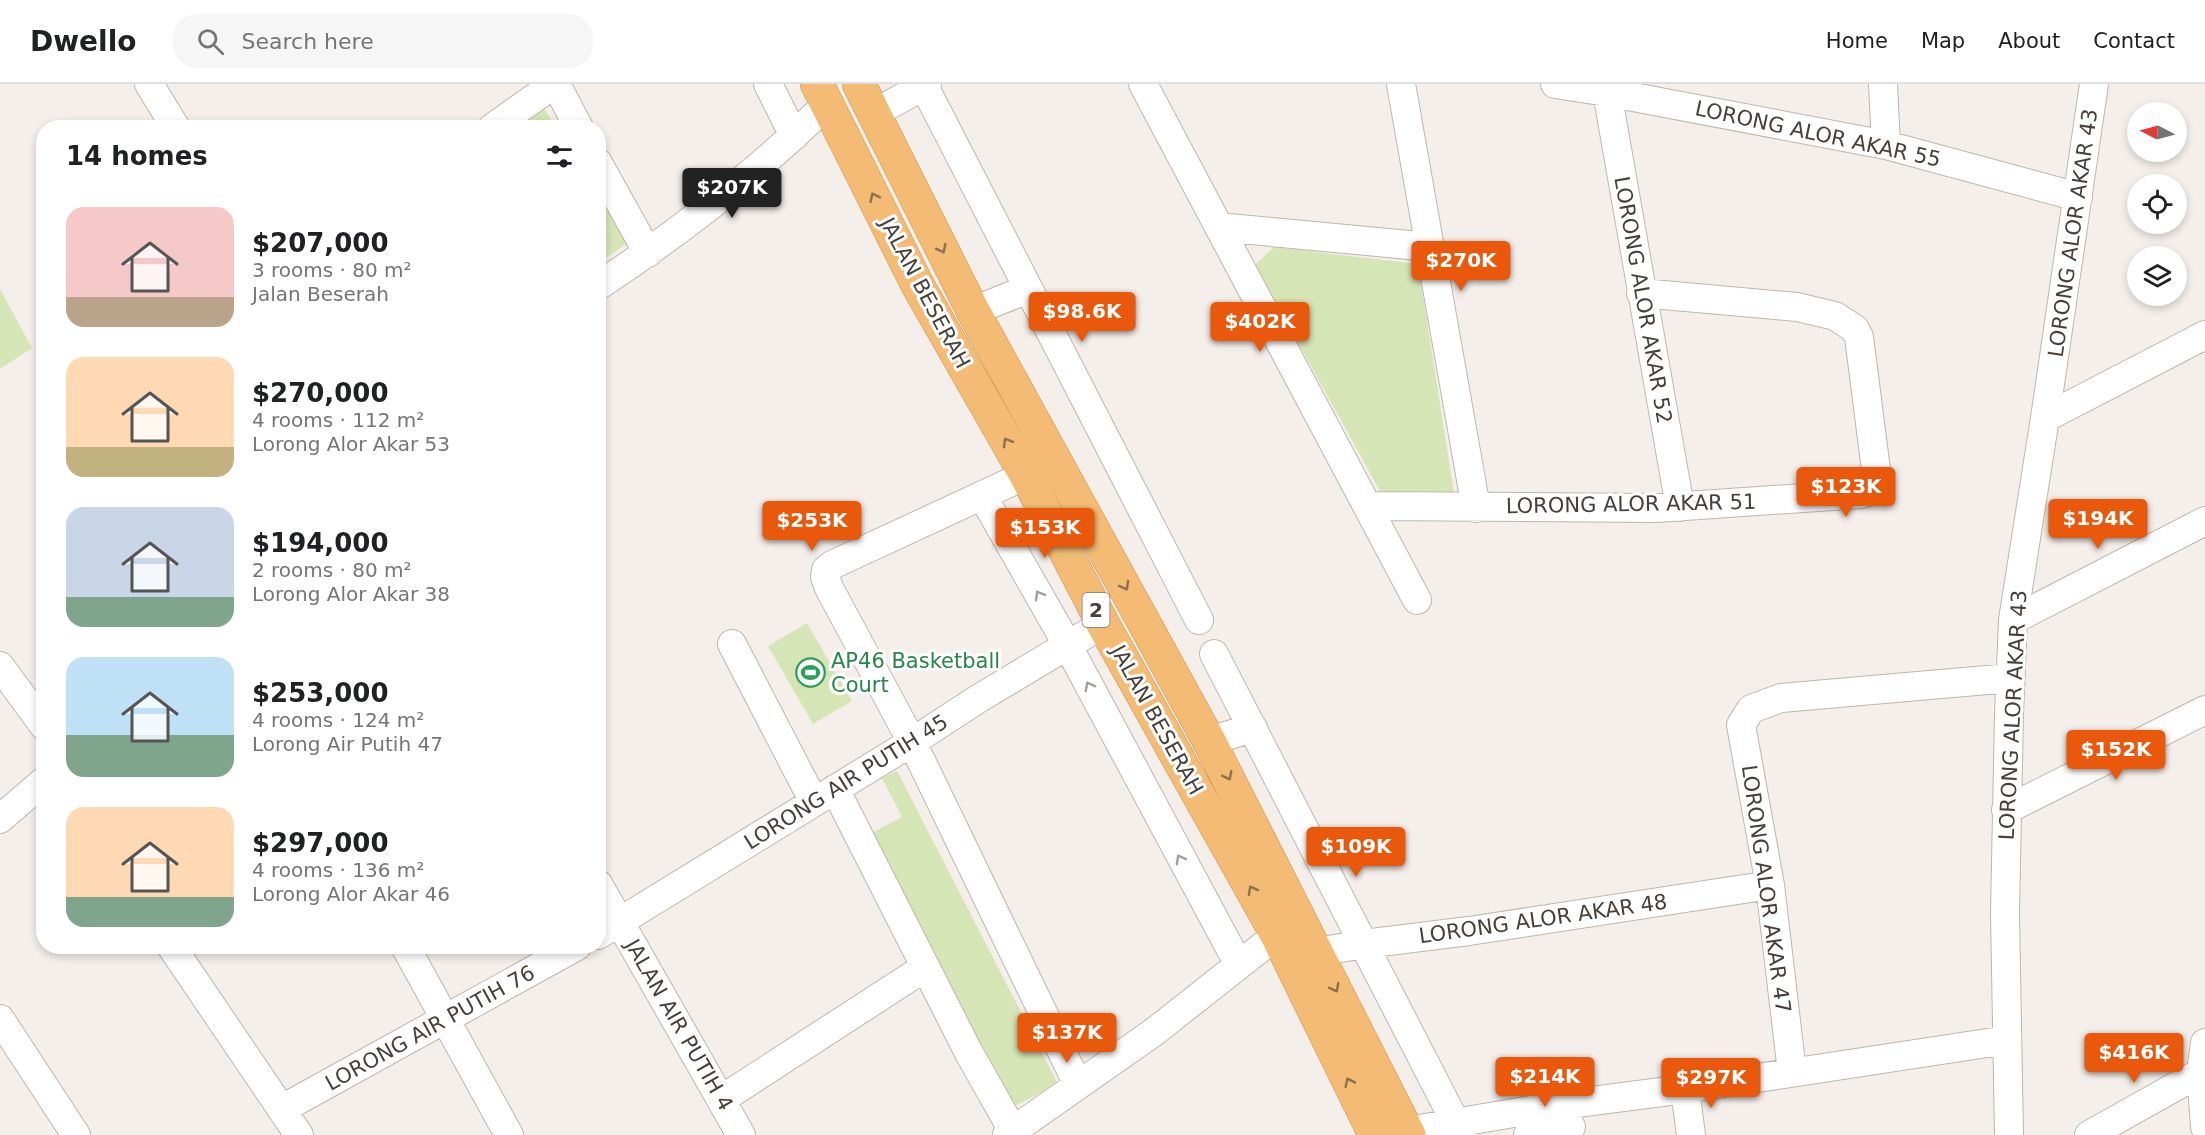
<!DOCTYPE html>
<meta charset="utf-8">
<style>
:root{--surface:#fff;--page:#f6f6f6;--text:#202124;--muted:#757577;--line:#e0e0e0;--accent:#ea580c}
body{margin:0;font-family:"DejaVu Sans",sans-serif;background:var(--page);color:var(--text);height:100vh;display:flex;flex-direction:column;font-size:22px;white-space:nowrap}
*{box-sizing:border-box;margin:0}
p{font-size:20px;color:var(--muted)}
.icon{flex:none;width:33px;height:33px;fill:none;stroke:currentColor;stroke-width:2;stroke-linecap:round;stroke-linejoin:round}
.map{position:relative;flex:1;overflow:hidden}
.sheet{position:absolute;left:36px;top:36px;width:570px;height:834px;display:flex;flex-direction:column;background:var(--surface);border-radius:24px;box-shadow:0 3px 9px #0003}
.sheet>*{flex:none}
.needle{width:39px;rotate:276deg}
.buttons{position:absolute;left:2127px;top:18px;display:grid;gap:12px}
.buttons a{display:grid;place-items:center;width:60px;height:60px;border-radius:50%;background:var(--surface);box-shadow:0 3px 9px #0003;font-size:30px}
.price{position:absolute;translate:-50% -51px;padding:0 14px;border-radius:6px;background:var(--accent);color:#fff;font-size:20px;line-height:39px;filter:drop-shadow(0 2px 3px #0008)}
.price::after{content:'';position:absolute;left:50%;top:36px;width:18px;height:14px;margin-left:-9px;background:inherit;clip-path:polygon(0 0,100% 0,50% 100%)}
.price.active{background:#222;color:#fff}
ul{padding:0;list-style:none}
li{display:flex;align-items:center;gap:18px;height:150px;padding:0 30px}
li span{display:grid;place-items:center;flex:none;width:168px;height:120px;border-radius:18px;color:#555}
li>.icon{margin-inline-start:auto}
span .icon{width:72px;height:72px;fill:#fffc;stroke-width:1}
li b{font-size:26px}
h2{display:flex;justify-content:space-between;align-items:center;height:72px;padding:0 30px;font-size:26px}
header{display:flex;align-items:center;gap:36px;box-sizing:border-box;height:84px;padding:0 30px;background:var(--surface);border-bottom:2px solid var(--line)}
header strong{font-size:28px}
nav{display:flex;gap:33px;margin-inline-start:auto;font-size:21px}
.search{width:420px;height:54px;background:var(--page);display:flex;align-items:center;gap:15px;box-sizing:border-box;padding:0 21px;border-radius:24px;color:var(--muted);font-size:22px}
.map>svg:first-child{display:block}
.green{fill:#d5e5b5}
.lines{fill:none;stroke-linecap:round;stroke-linejoin:round}
.minor-casing{stroke:#bfb6ad;stroke-width:30}
.highway-casing{stroke:#d38e44;stroke-width:34}
.minor{stroke:#fff;stroke-width:28}
.highway{stroke:#f4bb74;stroke-width:33}
.oneway{stroke:#8c7150}
.oneway2{stroke:#a39f9c}
.labels{text-anchor:middle;stroke-width:6;stroke-linejoin:round;paint-order:stroke}
.shield{fill:#fff;stroke:#7e7974;stroke-width:1.5}
.shield-label{font-size:20px;font-weight:bold;fill:#473f38}
.street-label{font-size:21px;fill:#473f38;stroke:#fff}
.leisure-label{font-size:21px;fill:#27864d;stroke:#fff;text-anchor:start}
</style>
<header>
<strong>Dwello</strong>
<div class="search"><svg class="icon" aria-label="search" viewBox="0 0 24 24"><circle cx="10" cy="10" r="6"/><path d="M15 15l6 6"/></svg>Search here</div>
<nav><a>Home</a><a>Map</a><a>About</a><a>Contact</a></nav>
</header>
<div class="map">
<svg width="2205" height="1051" viewBox="0 0 2205 1051">
<rect width="100%" height="100%" fill="#f4efea"/>
<path class="green" d="M 544,24 L 556,43 L 512,44 Z
M 598,112 L 628,159 L 599,178 L 598,178 Z
M 1274,163 L 1418,180 L 1454,409 L 1380,407 L 1255,181 Z
M 0,205 L 32,264 L 0,285 Z
M 807,539 L 852,617 L 813,640 L 768,562 Z
M 897,687 L 1058,1000 L 1009,1025 L 868,751 L 902,733 L 882,694 Z"/>
<g class="lines">
<defs>
<path id="minor" d="M 149,0 L 176,44
M 556,0 L 579,44
M 768,0 L 794,52
M 1143,0 L 1417,516
M 1401,0 L 1476,424
M 1555,0 L 1607,8 L 1886,61 L 2078,113
M 1883,0 L 1886,61
M 924,2 L 1199,536
M 1607,8 L 1680,423
M 873,30 L 927,0
M 492,44 L 554,0
M 598,79 L 648,169
M 1219,143 L 1430,163
M 598,202 C 680,148 757,89 827,20
M 973,227 L 1028,205
M 2045,334 L 2205,251
M 1026,391 L 832,481 L 826,486 L 825,493 L 829,504 L 912,658 L 1078,1001
M 982,411 L 1068,562 L 1239,881
M 1367,422 L 1656,424 L 1862,410 L 1871,406 L 1875,396 L 1876,386 L 1859,253 L 1855,245 L 1835,232 L 1797,223 L 1641,209
M 2013,536 L 2205,437
M 732,560 L 814,718
M 1214,570 L 1462,1051
M 0,582 L 44,642
M 1209,657 L 1253,644
M 835,705 L 969,969 L 1013,1047
M 2006,726 L 2205,626
M 0,735 L 44,697
M 598,800 L 741,1051
M 598,851 L 912,658 L 978,615 L 1103,540
M 171,862 L 299,1051
M 405,862 L 509,1051
M 1317,868 L 1364,860 L 1469,847 L 1770,801
M 0,935 L 76,1051
M 2205,959 L 2201,988 L 2205,1043
M 1792,988 L 1770,801 L 1741,641 L 1751,625 L 1781,614 L 2010,594
M 1685,1005 L 1691,1051
M 722,1015 L 924,884
M 282,1025 L 577,862
M 1407,1047 L 1561,1021 L 1685,1005 L 2007,956
M 1007,1051 L 1154,948 L 1277,851
M 1528,1051 L 1571,1043
M 2009,1051 L 2005,830 L 2009,630 L 2013,536 L 2045,334 L 2094,0
M 2089,1051 L 2205,986"/>
<path id="highway" d="M 817,0 L 917,200 L 1026,391 L 1103,540 L 1277,851 L 1375,1051
M 859,0 L 973,227 L 1209,657 L 1409,1051"/>
</defs>
<use href="#minor" class="minor-casing"/>
<use href="#highway" class="highway-casing"/>
<use href="#minor" class="minor"/>
<use href="#highway" class="highway"/>
</g>
<defs><path id="oneway-chevron" d="M-2-3.5L2.5 0L-2 3.5" fill="none" stroke-width="1.6" stroke-linecap="round" stroke-linejoin="round" transform="scale(1.5)"/></defs>
<g class="oneway">
<use href="#oneway-chevron" transform="translate(874 113) rotate(-116)"/>
<use href="#oneway-chevron" transform="translate(942 165) rotate(63)"/>
<use href="#oneway-chevron" transform="translate(1007 358) rotate(-120)"/>
<use href="#oneway-chevron" transform="translate(1125 502) rotate(61)"/>
<use href="#oneway-chevron" transform="translate(1228 692) rotate(63)"/>
<use href="#oneway-chevron" transform="translate(1252 806) rotate(-119)"/>
<use href="#oneway-chevron" transform="translate(1335 904) rotate(63)"/>
<use href="#oneway-chevron" transform="translate(1349 998) rotate(-116)"/>
</g>
<g class="oneway2">
<use href="#oneway-chevron" transform="translate(1039 511) rotate(-120)"/>
<use href="#oneway-chevron" transform="translate(1089 602) rotate(-118)"/>
<use href="#oneway-chevron" transform="translate(1180 775) rotate(-119)"/>
</g>
<defs>
<symbol id="stadium-ring" viewBox="-11 -11 22 22"><circle r="9.5" fill="#fff" stroke="#2e9e5b" stroke-width="1.5"/><path d="M0-5a6.5 5 0 1 0 0 10a6.5 5 0 1 0 0-10ZM-3.5-1.8h7v3.6h-7Z" fill="#2e9e5b"/></symbol>
</defs>
<g fill-rule="evenodd">
<use href="#stadium-ring" x="794" y="572" width="33" height="33"/>
</g>
<g class="labels">
<rect class="shield" x="1082.5" y="509" width="27" height="34" rx="4.5"/>
<g class="shield-label">
<text x="1096" y="533">2</text>
</g>
<g class="street-label">
<text transform="translate(1818 50) rotate(12)" y="7">LORONG ALOR AKAR 55</text>
<text transform="translate(2073 149) rotate(-82)" y="7">LORONG ALOR AKAR 43</text>
<text transform="translate(925 209) rotate(62)" y="7">JALAN BESERAH</text>
<text transform="translate(1643 216) rotate(80)" y="7">LORONG ALOR AKAR 52</text>
<text transform="translate(1631 420) rotate(-1)" y="7">LORONG ALOR AKAR 51</text>
<text transform="translate(2013 631) rotate(-87)" y="7">LORONG ALOR AKAR 43</text>
<text transform="translate(1157 636) rotate(61)" y="7">JALAN BESERAH</text>
<text transform="translate(846 698) rotate(-32)" y="7">LORONG AIR PUTIH 45</text>
<text transform="translate(1766 805) rotate(82)" y="7">LORONG ALOR AKAR 47</text>
<text transform="translate(1543 835) rotate(-8)" y="7">LORONG ALOR AKAR 48</text>
<text transform="translate(679 941) rotate(60)" y="7">JALAN AIR PUTIH 4</text>
<text transform="translate(430 944) rotate(-29)" y="7">LORONG AIR PUTIH 76</text>
</g>
<g class="leisure-label">
<text x="831" y="584">AP46 Basketball<tspan x="831" dy="24">Court</tspan></text>
</g>
</g>
</svg>
<div class="buttons">
<a><svg class="needle" viewBox="-14 -14 28 28"><path d="M0-13l5 13h-10z" fill="#e53935"/><path d="M0 13l5-13h-10z" fill="#757577"/></svg></a>
<a><svg class="icon" aria-label="locate" viewBox="0 0 24 24"><circle cx="12" cy="12" r="6"/><path d="M12 2v4M12 18v4M2 12h4M18 12h4"/></svg></a>
<a><svg class="icon" aria-label="layers" viewBox="0 0 24 24"><path d="M12 4l9 5-9 5-9-5zM3 14l9 5 9-5"/></svg></a>
</div>
<b class="price active" style="left:732px;top:135px">$207K</b>
<b class="price" style="left:1461px;top:208px">$270K</b>
<b class="price" style="left:1082px;top:259px">$98.6K</b>
<b class="price" style="left:1260px;top:269px">$402K</b>
<b class="price" style="left:1846px;top:434px">$123K</b>
<b class="price" style="left:2098px;top:466px">$194K</b>
<b class="price" style="left:812px;top:468px">$253K</b>
<b class="price" style="left:1045px;top:475px">$153K</b>
<b class="price" style="left:2116px;top:697px">$152K</b>
<b class="price" style="left:1356px;top:794px">$109K</b>
<b class="price" style="left:1067px;top:980px">$137K</b>
<b class="price" style="left:2134px;top:1000px">$416K</b>
<b class="price" style="left:1545px;top:1024px">$214K</b>
<b class="price" style="left:1711px;top:1025px">$297K</b>
<section class="sheet">
<h2>14 homes<svg class="icon" aria-label="filters" viewBox="0 0 24 24"><path d="M4 7h16M4 17h16"/><circle cx="9" cy="7" r="2"/><circle cx="15" cy="17" r="2"/></svg></h2>
<ul>
<li><span style="background:linear-gradient(#f6c9c9 75%,#b9a48a 0)"><svg class="icon" aria-label="home" viewBox="0 0 24 24"><path d="M3 11l9-7 9 7M6 9v11h12V9"/></svg></span><div><b>$207,000</b><p>3 rooms · 80 m²</p><p>Jalan Beserah</p></div></li>
<li><span style="background:linear-gradient(#ffd9b3 75%,#c2b280 0)"><svg class="icon" aria-label="home" viewBox="0 0 24 24"><path d="M3 11l9-7 9 7M6 9v11h12V9"/></svg></span><div><b>$270,000</b><p>4 rooms · 112 m²</p><p>Lorong Alor Akar 53</p></div></li>
<li><span style="background:linear-gradient(#c9d6e8 75%,#7fa58c 0)"><svg class="icon" aria-label="home" viewBox="0 0 24 24"><path d="M3 11l9-7 9 7M6 9v11h12V9"/></svg></span><div><b>$194,000</b><p>2 rooms · 80 m²</p><p>Lorong Alor Akar 38</p></div></li>
<li><span style="background:linear-gradient(#bfe0f5 65%,#7fa58c 0)"><svg class="icon" aria-label="home" viewBox="0 0 24 24"><path d="M3 11l9-7 9 7M6 9v11h12V9"/></svg></span><div><b>$253,000</b><p>4 rooms · 124 m²</p><p>Lorong Air Putih 47</p></div></li>
<li><span style="background:linear-gradient(#ffd9b3 75%,#7fa58c 0)"><svg class="icon" aria-label="home" viewBox="0 0 24 24"><path d="M3 11l9-7 9 7M6 9v11h12V9"/></svg></span><div><b>$297,000</b><p>4 rooms · 136 m²</p><p>Lorong Alor Akar 46</p></div></li>
</ul>
</section>
</div>
